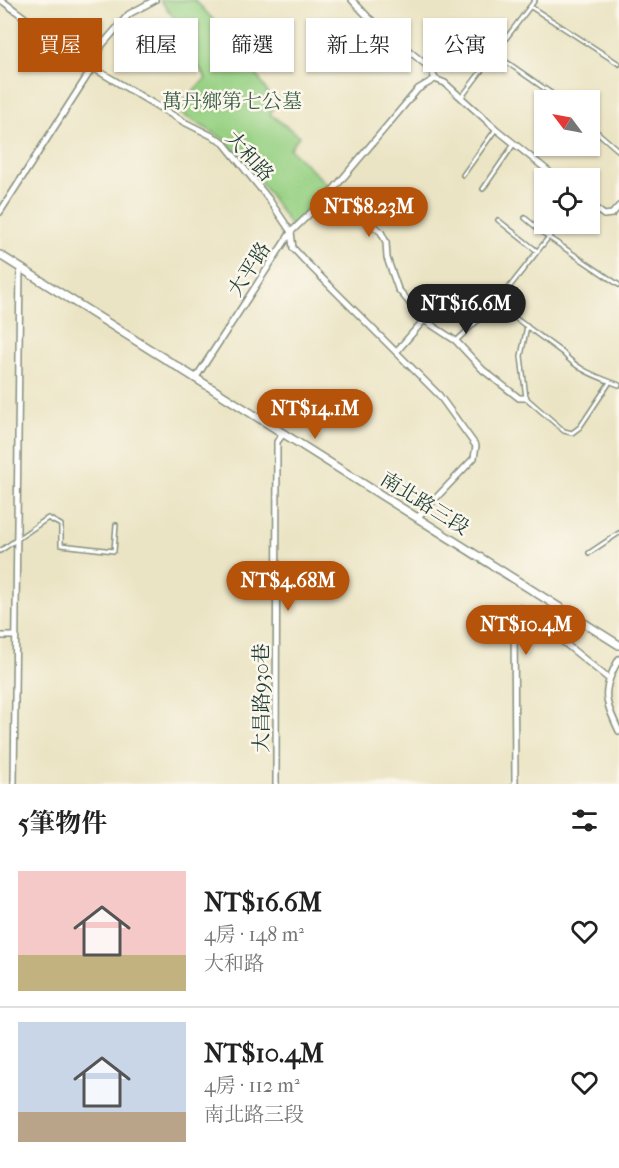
<!DOCTYPE html>
<html lang="zh-TW">
<meta charset="utf-8">
<style>
:root{--surface:#fff;--page:#f6f6f6;--text:#222;--muted:#767676;--line:#e0e0e0;--accent:#b45309}
body{margin:0;font-family:"IM FELL French Canon","Noto Serif TC",serif;background:var(--page);color:var(--text);height:100vh;display:flex;flex-direction:column;font-size:22px;white-space:nowrap}
*{box-sizing:border-box;margin:0}
p{font-size:20px;color:var(--muted)}
.icon{flex:none;width:33px;height:33px;fill:none;stroke:currentColor;stroke-width:2;stroke-linecap:round;stroke-linejoin:round}
.map{position:relative;height:784px;overflow:hidden}
.details{display:flex;flex-direction:column;background:var(--surface);flex:1}
.details>*{flex:none}
.top-card{position:absolute;left:18px;top:18px;width:584px;height:54px;display:flex;gap:12px}
.needle{width:39px;rotate:302deg}
.tools{position:absolute;left:534px;top:90px;display:grid;gap:12px}
.tools a{display:grid;place-items:center;width:66px;height:66px;border-radius:0px;background:var(--surface);box-shadow:0 2px 4px #0004;font-size:30px}
.price{position:absolute;translate:-50% -51px;padding:0 14px;border-radius:21px;background:var(--accent);color:#fff;font-size:20px;line-height:39px;filter:drop-shadow(0 2px 3px #0008)}
.price::after{content:'';position:absolute;left:50%;top:36px;width:18px;height:14px;margin-left:-9px;background:inherit;clip-path:polygon(0 0,100% 0,50% 100%)}
.price.on{background:#222;color:#fff}
ul{padding:0;list-style:none}
li{display:flex;align-items:center;gap:18px;height:150px;padding:0 18px}
li+li{border-top:2px solid var(--line)}
li span{display:grid;place-items:center;flex:none;width:168px;height:120px;border-radius:0px;color:#555}
li>.icon{margin-inline-start:auto}
span .icon{width:72px;height:72px;fill:#fffc;stroke-width:1}
li b{font-size:26px}
h2{display:flex;justify-content:space-between;align-items:center;height:72px;padding:0 18px;font-size:26px}
.tag{padding:0 21px;border-radius:0px;background:var(--surface);box-shadow:0 2px 4px #0004;font-size:21px;line-height:54px}
.tag.on{background:var(--accent);color:#fff}
.map>svg:first-child{display:block}
.green{fill:#98d184;stroke:#5c875c;stroke-width:1.5}
.lines{fill:none;stroke-linecap:round;stroke-linejoin:round}
.service-casing{stroke:#85907c;stroke-width:6}
.minor-casing{stroke:#85907c;stroke-width:8}
.tertiary-casing{stroke:#85907c;stroke-width:10}
.service{stroke:#fff;stroke-width:3}
.minor{stroke:#fff;stroke-width:5}
.tertiary{stroke:#fff;stroke-width:7}
.labels{text-anchor:middle;stroke-width:5;stroke-linejoin:round;paint-order:stroke}
.park-label{font-size:20px;fill:#375b44;stroke:#fbf7ec}
.street-label{font-size:20px;fill:#1f3d34;stroke:#fbf7ec}
</style>
<div class="map">
<svg width="619" height="784" viewBox="0 0 619 784">
<rect width="100%" height="100%" fill="#fbf7ec"/>
<filter id="ink" filterUnits="userSpaceOnUse"><feTurbulence type="fractalNoise" baseFrequency=".0167" numOctaves="2"/><feDisplacementMap in="SourceGraphic" scale="12" xChannelSelector="R" yChannelSelector="G"/><feConvolveMatrix kernelMatrix="1 2 1 2 8 2 1 2 1" color-interpolation-filters="sRGB"/></filter>
<filter id="wash" filterUnits="userSpaceOnUse"><feTurbulence type="fractalNoise" baseFrequency=".008" numOctaves="4" result="noise"/><feDisplacementMap in="SourceGraphic" scale="24" xChannelSelector="R" yChannelSelector="G"/><feGaussianBlur stdDeviation="1.35" result="paint"/><feColorMatrix in="noise" values="0 0 0 0 0 0 0 0 0 0 0 0 0 0 0 0 0 1.4 0 .05"/><feComposite in="paint" operator="in"/></filter>
<g filter="url(#wash)">
<rect width="100%" height="100%" fill="#ebe4c4"/>
<path class="green" d="M 160,0 L 195,0 L 243,52 L 275,105 L 270,114 L 299,136 L 290,149 L 331,188 L 291,226 L 257,177 L 224,139 L 175,110 L 206,78 L 189,51 L 190,38 Z"/>
</g>
<g filter="url(#ink)">
<g class="lines">
<defs>
<path id="service" d="M 531,7 L 619,64
M 495,54 L 561,100
M 461,98 L 535,0
M 596,131 L 619,151
M 463,175 L 496,129
M 483,189 L 514,144
M 525,218 L 548,237 L 619,285
M 498,220 L 537,251
M 496,304 L 563,353 C 577,370 598,377 619,385
M 527,326 L 521,356 L 526,398 L 564,431 L 572,433 L 580,427 L 610,382
M 457,340 L 496,304 L 559,224
M 0,551 L 48,518 L 61,525 L 61,545 L 114,551 L 116,525
M 589,553 L 619,533"/>
<path id="minor" d="M 1,0 L 90,66 L 184,122 L 222,141 L 268,198 L 291,232 L 293,248 L 305,261 L 439,395 L 476,446 L 474,458 L 417,518
M 352,0 L 368,17 L 431,69 L 435,79 L 445,83 L 496,129 L 557,178
M 334,189 L 355,211 L 381,232 L 386,242 L 387,258 L 398,289 L 424,320 L 456,341 L 483,370 L 519,398 L 526,398
M 590,204 L 604,215 L 612,214 L 619,206
M 0,212 L 93,67 L 102,45 L 129,14 L 155,0
M 396,352 L 424,320
M 195,379 L 291,232 L 327,197 L 418,89 L 435,79
M 0,636 L 16,636
M 619,659 C 601,691 604,699 619,731
M 14,784 L 20,267
M 276,784 L 277,442 L 283,434
M 515,784 L 514,612 L 516,608 L 521,608 L 609,679"/>
<path id="tertiary" d="M 0,255 L 619,645"/>
</defs>
<use href="#service" class="service-casing"/>
<use href="#minor" class="minor-casing"/>
<use href="#tertiary" class="tertiary-casing"/>
<use href="#service" class="service"/>
<use href="#minor" class="minor"/>
<use href="#tertiary" class="tertiary"/>
</g>
</g>
<g class="labels">
<g class="park-label">
<text x="232" y="108">萬丹鄉第七公墓</text>
</g>
<g class="street-label">
<text transform="translate(250 156) rotate(48)" y="7">大和路</text>
<text transform="translate(249 269) rotate(-57)" y="7">大平路</text>
<text transform="translate(425 503) rotate(32)" y="7">南北路三段</text>
<text transform="translate(261 698) rotate(-90)" y="7">大昌路930巷</text>
</g>
</g>
</svg>
<div class="tools">
<a><svg class="needle" viewBox="-14 -14 28 28"><path d="M0-13l5 13h-10z" fill="#e53935"/><path d="M0 13l5-13h-10z" fill="#767676"/></svg></a>
<a><svg class="icon" aria-label="locate" viewBox="0 0 24 24"><circle cx="12" cy="12" r="6"/><path d="M12 2v4M12 18v4M2 12h4M18 12h4"/></svg></a>
</div>
<b class="price" style="left:369px;top:238px">NT$8.23M</b>
<b class="price on" style="left:466px;top:335px">NT$16.6M</b>
<b class="price" style="left:315px;top:440px">NT$14.1M</b>
<b class="price" style="left:288px;top:612px">NT$4.68M</b>
<b class="price" style="left:526px;top:656px">NT$10.4M</b>
<div class="top-card">
<a class="tag on">買屋</a>
<a class="tag">租屋</a>
<a class="tag">篩選</a>
<a class="tag">新上架</a>
<a class="tag">公寓</a>
</div>
</div>
<section class="details">
<h2>5筆物件<svg class="icon" aria-label="filters" viewBox="0 0 24 24"><path d="M4 7h16M4 17h16"/><circle cx="9" cy="7" r="2"/><circle cx="15" cy="17" r="2"/></svg></h2>
<ul>
<li><span style="background:linear-gradient(#f6c9c9 70%,#c2b280 0)"><svg class="icon" aria-label="home" viewBox="0 0 24 24"><path d="M3 11l9-7 9 7M6 9v11h12V9"/></svg></span><div><b>NT$16.6M</b><p>4房 · 148 m²</p><p>大和路</p></div><svg class="icon" aria-label="heart" viewBox="0 0 24 24"><path d="M12 20l-8-8c-3-5 5-10 8-4 3-6 11-1 8 4z"/></svg></li>
<li><span style="background:linear-gradient(#c9d6e8 75%,#b9a48a 0)"><svg class="icon" aria-label="home" viewBox="0 0 24 24"><path d="M3 11l9-7 9 7M6 9v11h12V9"/></svg></span><div><b>NT$10.4M</b><p>4房 · 112 m²</p><p>南北路三段</p></div><svg class="icon" aria-label="heart" viewBox="0 0 24 24"><path d="M12 20l-8-8c-3-5 5-10 8-4 3-6 11-1 8 4z"/></svg></li>
</ul>
</section>
